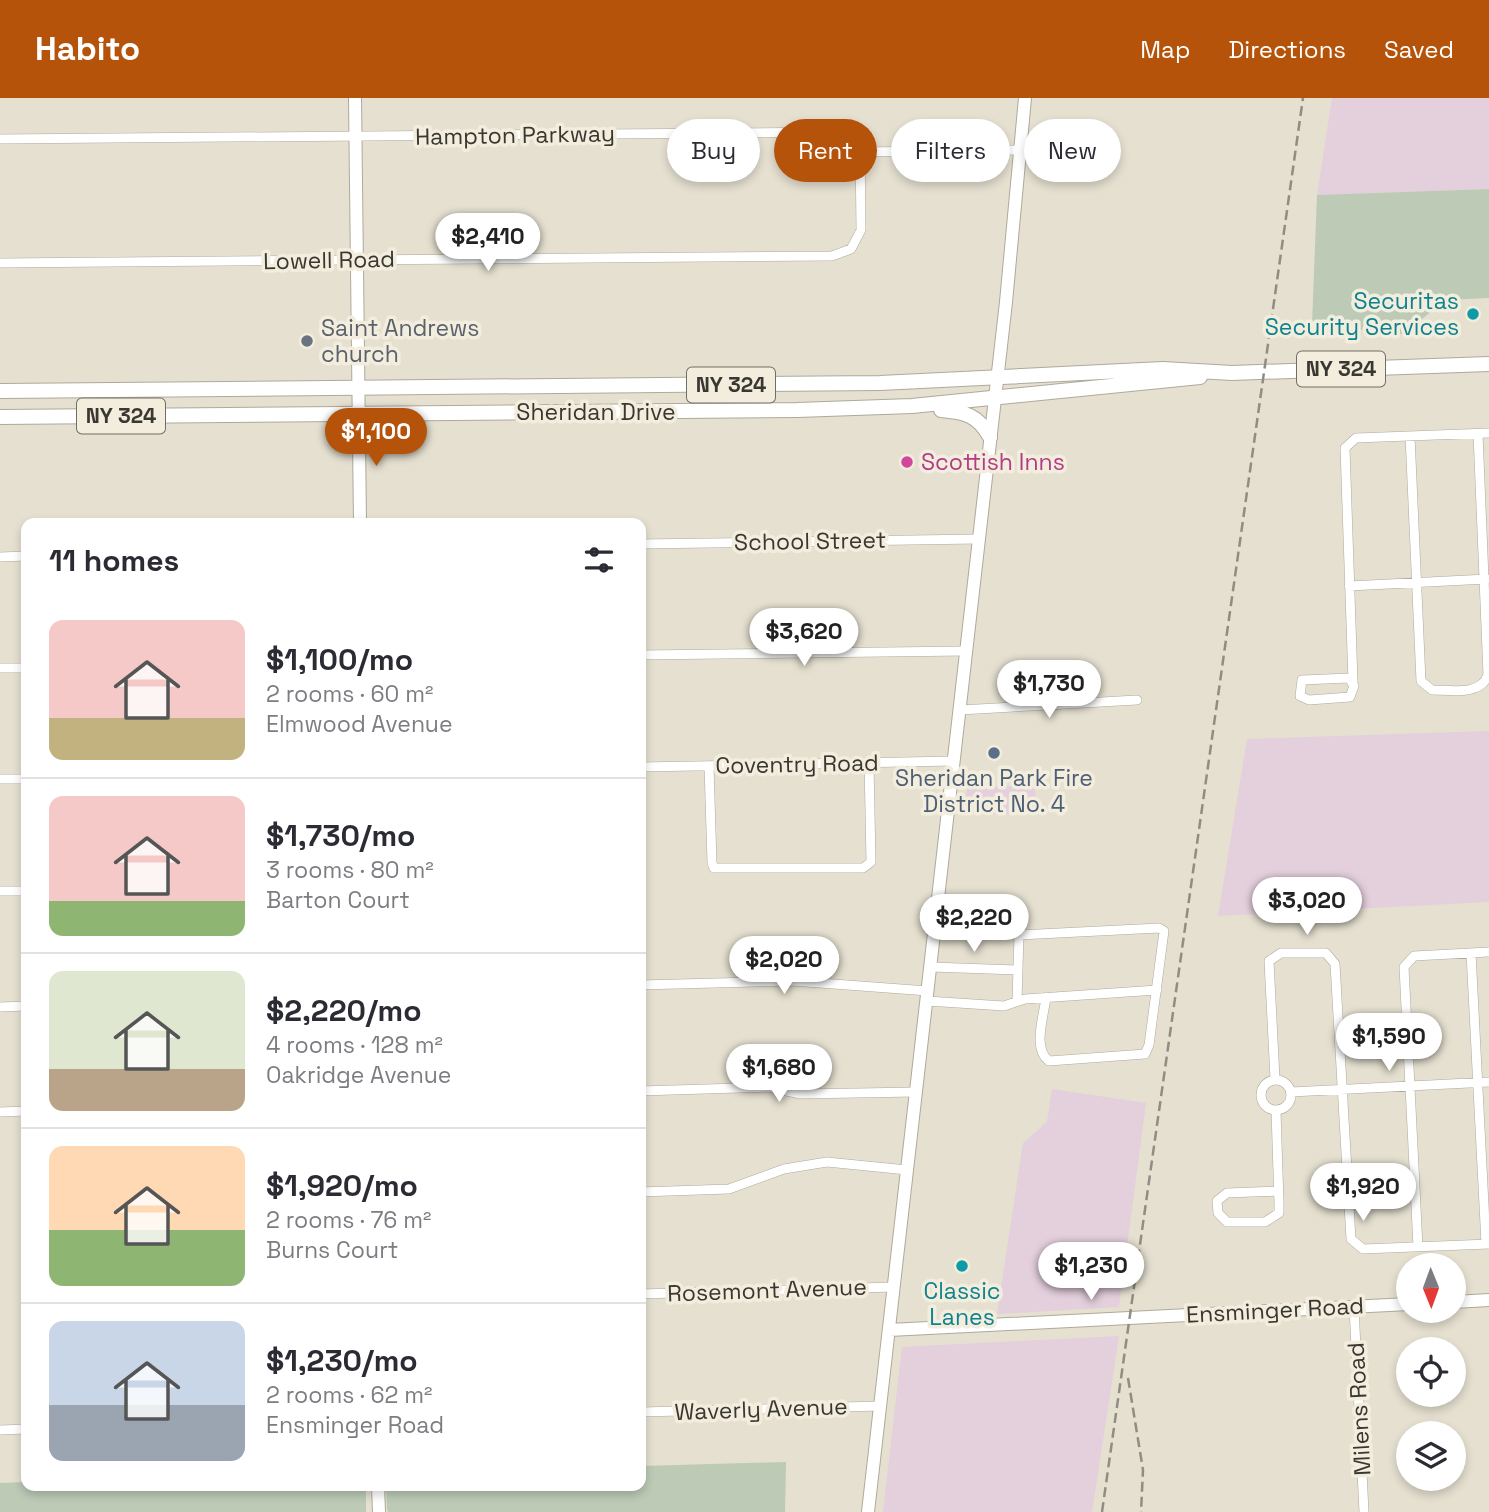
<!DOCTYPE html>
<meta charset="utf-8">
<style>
:root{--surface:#fff;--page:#f2f2f3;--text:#2b2b33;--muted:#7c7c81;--line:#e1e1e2;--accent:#b45309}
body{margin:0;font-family:"Space Grotesk",sans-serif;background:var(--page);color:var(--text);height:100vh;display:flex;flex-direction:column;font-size:26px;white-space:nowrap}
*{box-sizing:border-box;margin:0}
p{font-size:23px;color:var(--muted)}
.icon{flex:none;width:38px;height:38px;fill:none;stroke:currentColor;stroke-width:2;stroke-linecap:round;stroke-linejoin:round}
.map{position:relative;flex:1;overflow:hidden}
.side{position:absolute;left:21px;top:420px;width:625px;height:973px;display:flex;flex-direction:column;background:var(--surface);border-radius:14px;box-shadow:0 4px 10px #0003}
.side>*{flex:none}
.guide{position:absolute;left:667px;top:21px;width:665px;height:63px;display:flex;gap:14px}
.needle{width:46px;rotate:179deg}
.fabs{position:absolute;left:1396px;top:1155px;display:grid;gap:14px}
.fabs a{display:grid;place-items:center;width:70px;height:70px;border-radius:50%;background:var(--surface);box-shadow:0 4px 10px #0003;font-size:35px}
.price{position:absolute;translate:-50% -60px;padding:0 16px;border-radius:24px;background:#fff;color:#222;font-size:23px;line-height:46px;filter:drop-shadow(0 2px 4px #0008)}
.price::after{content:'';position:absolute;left:50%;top:42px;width:21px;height:16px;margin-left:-10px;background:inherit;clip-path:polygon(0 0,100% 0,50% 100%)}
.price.on{background:var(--accent);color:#fff}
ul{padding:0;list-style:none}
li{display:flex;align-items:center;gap:21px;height:175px;padding:0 28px}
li+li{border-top:2px solid var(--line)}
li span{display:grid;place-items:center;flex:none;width:196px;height:140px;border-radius:14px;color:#555}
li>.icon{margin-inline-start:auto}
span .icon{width:84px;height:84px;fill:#fffc;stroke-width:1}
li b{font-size:30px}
h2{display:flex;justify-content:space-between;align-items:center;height:84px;padding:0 28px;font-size:30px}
.chip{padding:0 24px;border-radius:32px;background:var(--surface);box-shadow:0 4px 10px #0003;font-size:24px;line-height:63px}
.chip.on{background:var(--accent);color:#fff}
header{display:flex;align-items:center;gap:42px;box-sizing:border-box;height:98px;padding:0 35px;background:var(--accent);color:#fff}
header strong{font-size:33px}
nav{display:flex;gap:38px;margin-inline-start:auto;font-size:24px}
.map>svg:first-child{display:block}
.industrial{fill:#e4cfdd}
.green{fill:#bccab6}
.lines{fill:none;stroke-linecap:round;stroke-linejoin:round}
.street-casing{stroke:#aeaa9b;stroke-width:10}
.secondary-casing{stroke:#aeaa9b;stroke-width:14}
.primary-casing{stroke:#aeaa9b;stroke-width:16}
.street{stroke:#fff;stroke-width:9}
.secondary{stroke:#fff;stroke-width:12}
.primary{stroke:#fff;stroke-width:14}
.rail{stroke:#918d82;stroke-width:2.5;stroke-dasharray:10 5;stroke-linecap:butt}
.culture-dot{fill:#0f9aa8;stroke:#f2eddd;stroke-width:2.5}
.worship-dot{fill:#6b7280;stroke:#f2eddd;stroke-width:2.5}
.hotel-dot{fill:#d1479c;stroke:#f2eddd;stroke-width:2.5}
.service-dot{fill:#5c6f8a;stroke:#f2eddd;stroke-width:2.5}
.labels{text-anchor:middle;stroke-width:7;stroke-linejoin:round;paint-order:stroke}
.shield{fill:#f2eddd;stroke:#706e65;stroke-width:2}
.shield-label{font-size:21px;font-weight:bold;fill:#393731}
.street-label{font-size:23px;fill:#393731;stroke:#f2eddd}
.culture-label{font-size:23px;fill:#0d838f;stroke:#f2eddd;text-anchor:end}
.worship-label{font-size:23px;fill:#5b616d;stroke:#f2eddd;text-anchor:start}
.hotel-label{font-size:23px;fill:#b23c85;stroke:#f2eddd;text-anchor:start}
.service-label{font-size:23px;fill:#4e5e75;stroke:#f2eddd}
</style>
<header>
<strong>Habito</strong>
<nav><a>Map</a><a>Directions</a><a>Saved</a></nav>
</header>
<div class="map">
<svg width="1489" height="1414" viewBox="0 0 1489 1414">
<rect width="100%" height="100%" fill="#e5e0d0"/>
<path class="industrial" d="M 1332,0 L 1489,0 L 1489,91 L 1317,97 Z
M 1489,633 L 1489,804 L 1218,818 L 1247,641 Z
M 1035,687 L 1036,716 L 964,716 L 967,690 Z
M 1052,991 L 1146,1005 L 1119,1209 L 997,1216 L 1023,1045 L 1047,1024 Z
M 1119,1238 L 1092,1414 L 883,1414 L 902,1249 Z"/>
<path class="green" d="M 1489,91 L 1489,200 L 1446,202 L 1403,236 L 1312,227 L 1317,97 Z
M 786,1364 L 785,1414 L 388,1414 L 387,1411 L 386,1388 L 640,1388 L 641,1368 Z
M 26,1384 L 26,1388 L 366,1388 L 366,1414 L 0,1414 L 0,1385 Z"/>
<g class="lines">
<defs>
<path id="street" d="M 0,41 L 843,34 L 854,39 L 860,48 L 861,132 L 851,151 L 832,158 L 0,165
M 860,54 L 1020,52
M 1410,338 L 1421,583 L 1432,592 C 1450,592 1481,598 1488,577 L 1478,336
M 640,446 L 979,441
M 0,459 L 26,458
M 1349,488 L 1487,481
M 640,557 L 967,553
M 0,570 L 26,570
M 1349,580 L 1354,588 L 1350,599 L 1309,602 L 1300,598 L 1302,582 Z
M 1353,584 L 1345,350 L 1356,340 L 1489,335
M 960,612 L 1137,602
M 709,668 L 712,765 L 714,770 L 863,770 L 871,764 L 869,665
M 640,669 L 954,663
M 0,681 L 26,681
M 0,793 L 26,793
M 1471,855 L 1486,1146
M 931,869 L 1017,872
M 640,887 L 793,883 L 928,893
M 927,903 L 1004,908 L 1025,901 L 1157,892
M 1017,903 L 1019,837 L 1159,830 L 1164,833 L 1149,947 L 1145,956 L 1049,963 C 1032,951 1044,918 1046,899
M 0,909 L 26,908
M 1275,981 L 1269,863 L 1281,855 L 1326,855 L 1335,866 L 1351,1141 L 1363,1151 L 1489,1146
M1261 997a15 15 0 1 1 30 0a15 15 0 1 1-30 0Z
M 640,993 L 769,989 L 800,996 L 916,994
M 1291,994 L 1489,984
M 1276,1013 L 1279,1105 L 1279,1115 L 1265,1124 L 1227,1124 L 1218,1115 L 1217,1103 L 1227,1095 L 1278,1093
M 0,1014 L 26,1013
M 640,1094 L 729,1091 L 784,1071 L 827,1064 L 907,1072
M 1418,1149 L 1404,869 L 1414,858 L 1489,854
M 640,1196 L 894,1189
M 1354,1209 L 1364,1414
M 640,1314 L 881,1308
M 0,1332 L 26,1331"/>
<path id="secondary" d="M 355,0 L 360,425
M 1454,1204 L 1489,1202
M 889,1232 L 1409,1206
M 378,1388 L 379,1414
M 868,1414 L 1006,204 L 1025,0"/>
<path id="primary" d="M 0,293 L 880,285 L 1163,271 L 1232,275 L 1489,266
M 941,312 C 965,314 978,317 990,339
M 0,319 L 797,312 L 912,308 L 1200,279"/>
</defs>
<use href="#street" class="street-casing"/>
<use href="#secondary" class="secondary-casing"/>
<use href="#primary" class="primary-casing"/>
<use href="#street" class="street"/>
<use href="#secondary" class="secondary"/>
<use href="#primary" class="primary"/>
<path class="rail" d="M 1128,1280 L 1143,1372 L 1141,1414
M 1102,1414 L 1303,0"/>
</g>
<g class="culture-dot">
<circle cx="1473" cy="216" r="7"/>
<circle cx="962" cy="1168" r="7"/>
</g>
<circle class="worship-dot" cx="307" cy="243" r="7"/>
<circle class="hotel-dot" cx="907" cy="364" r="7"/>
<circle class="service-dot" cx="994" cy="655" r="7"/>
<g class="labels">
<g class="shield">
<rect x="1297" y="253.5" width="88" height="35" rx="5"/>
<rect x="687" y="269.5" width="88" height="35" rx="5"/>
<rect x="77" y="300.5" width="88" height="35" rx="5"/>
</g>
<g class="shield-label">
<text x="1341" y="278">NY 324</text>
<text x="731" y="294">NY 324</text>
<text x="121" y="325">NY 324</text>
</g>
<g class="street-label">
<text transform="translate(515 37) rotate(-1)" y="8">Hampton Parkway</text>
<text transform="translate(329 162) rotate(-1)" y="8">Lowell Road</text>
<text x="596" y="322">Sheridan Drive</text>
<text transform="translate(810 443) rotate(-1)" y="8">School Street</text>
<text transform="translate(797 666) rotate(-1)" y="8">Coventry Road</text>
<text transform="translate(767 1192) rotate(-2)" y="8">Rosemont Avenue</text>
<text transform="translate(1275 1212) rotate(-3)" y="8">Ensminger Road</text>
<text transform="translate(761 1311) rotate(-2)" y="8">Waverly Avenue</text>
<text transform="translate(1359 1311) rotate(-93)" y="8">Milens Road</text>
</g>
<g class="culture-label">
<text x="1459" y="211">Securitas<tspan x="1459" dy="26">Security Services</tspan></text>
<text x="962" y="1201" text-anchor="middle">Classic<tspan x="962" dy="26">Lanes</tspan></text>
</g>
<g class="worship-label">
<text x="321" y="238">Saint Andrews<tspan x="321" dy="26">church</tspan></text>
</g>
<g class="hotel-label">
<text x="921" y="372">Scottish Inns</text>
</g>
<g class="service-label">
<text x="994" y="688">Sheridan Park Fire<tspan x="994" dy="26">District No. 4</tspan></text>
</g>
</g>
</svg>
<div class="fabs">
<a><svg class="needle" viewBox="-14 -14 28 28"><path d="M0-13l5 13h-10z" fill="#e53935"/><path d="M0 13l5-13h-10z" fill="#7c7c81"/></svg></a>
<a><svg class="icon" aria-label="locate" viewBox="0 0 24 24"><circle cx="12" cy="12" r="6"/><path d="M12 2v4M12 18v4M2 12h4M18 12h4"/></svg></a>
<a><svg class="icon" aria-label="layers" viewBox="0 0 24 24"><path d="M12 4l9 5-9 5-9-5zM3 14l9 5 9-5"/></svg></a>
</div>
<b class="price" style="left:488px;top:175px">$2,410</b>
<b class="price on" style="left:376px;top:370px">$1,100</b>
<b class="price" style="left:804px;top:570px">$3,620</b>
<b class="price" style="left:1049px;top:622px">$1,730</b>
<b class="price" style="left:1307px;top:839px">$3,020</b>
<b class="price" style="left:974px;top:856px">$2,220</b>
<b class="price" style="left:784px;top:898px">$2,020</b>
<b class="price" style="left:1389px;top:975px">$1,590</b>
<b class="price" style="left:779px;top:1006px">$1,680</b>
<b class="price" style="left:1363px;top:1125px">$1,920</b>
<b class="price" style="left:1091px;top:1204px">$1,230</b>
<div class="guide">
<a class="chip">Buy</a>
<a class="chip on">Rent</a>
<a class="chip">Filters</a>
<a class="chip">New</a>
</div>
<section class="side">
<h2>11 homes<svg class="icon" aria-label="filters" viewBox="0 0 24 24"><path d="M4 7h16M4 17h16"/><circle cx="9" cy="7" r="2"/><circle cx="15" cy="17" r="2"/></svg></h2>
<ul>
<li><span style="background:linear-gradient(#f6c9c9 70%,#c2b280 0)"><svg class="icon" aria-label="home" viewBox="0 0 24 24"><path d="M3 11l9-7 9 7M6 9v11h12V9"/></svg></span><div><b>$1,100/mo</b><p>2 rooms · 60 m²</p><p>Elmwood Avenue</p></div></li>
<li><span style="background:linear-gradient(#f6c9c9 75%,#8fb573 0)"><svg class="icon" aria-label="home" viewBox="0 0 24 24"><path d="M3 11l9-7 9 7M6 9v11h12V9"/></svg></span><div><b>$1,730/mo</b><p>3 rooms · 80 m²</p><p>Barton Court</p></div></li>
<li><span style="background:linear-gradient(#dfe7d0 70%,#b9a48a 0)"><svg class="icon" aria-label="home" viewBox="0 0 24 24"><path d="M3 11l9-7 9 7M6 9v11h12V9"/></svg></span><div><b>$2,220/mo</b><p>4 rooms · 128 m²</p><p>Oakridge Avenue</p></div></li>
<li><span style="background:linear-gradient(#ffd9b3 60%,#8fb573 0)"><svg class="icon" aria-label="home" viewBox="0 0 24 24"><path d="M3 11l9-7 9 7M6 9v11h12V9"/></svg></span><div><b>$1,920/mo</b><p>2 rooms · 76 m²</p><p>Burns Court</p></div></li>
<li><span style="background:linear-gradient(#c9d6e8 60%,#9aa5b1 0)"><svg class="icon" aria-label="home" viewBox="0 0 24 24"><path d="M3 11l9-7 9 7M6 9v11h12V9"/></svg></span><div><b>$1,230/mo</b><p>2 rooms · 62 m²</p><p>Ensminger Road</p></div></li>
</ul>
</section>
</div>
